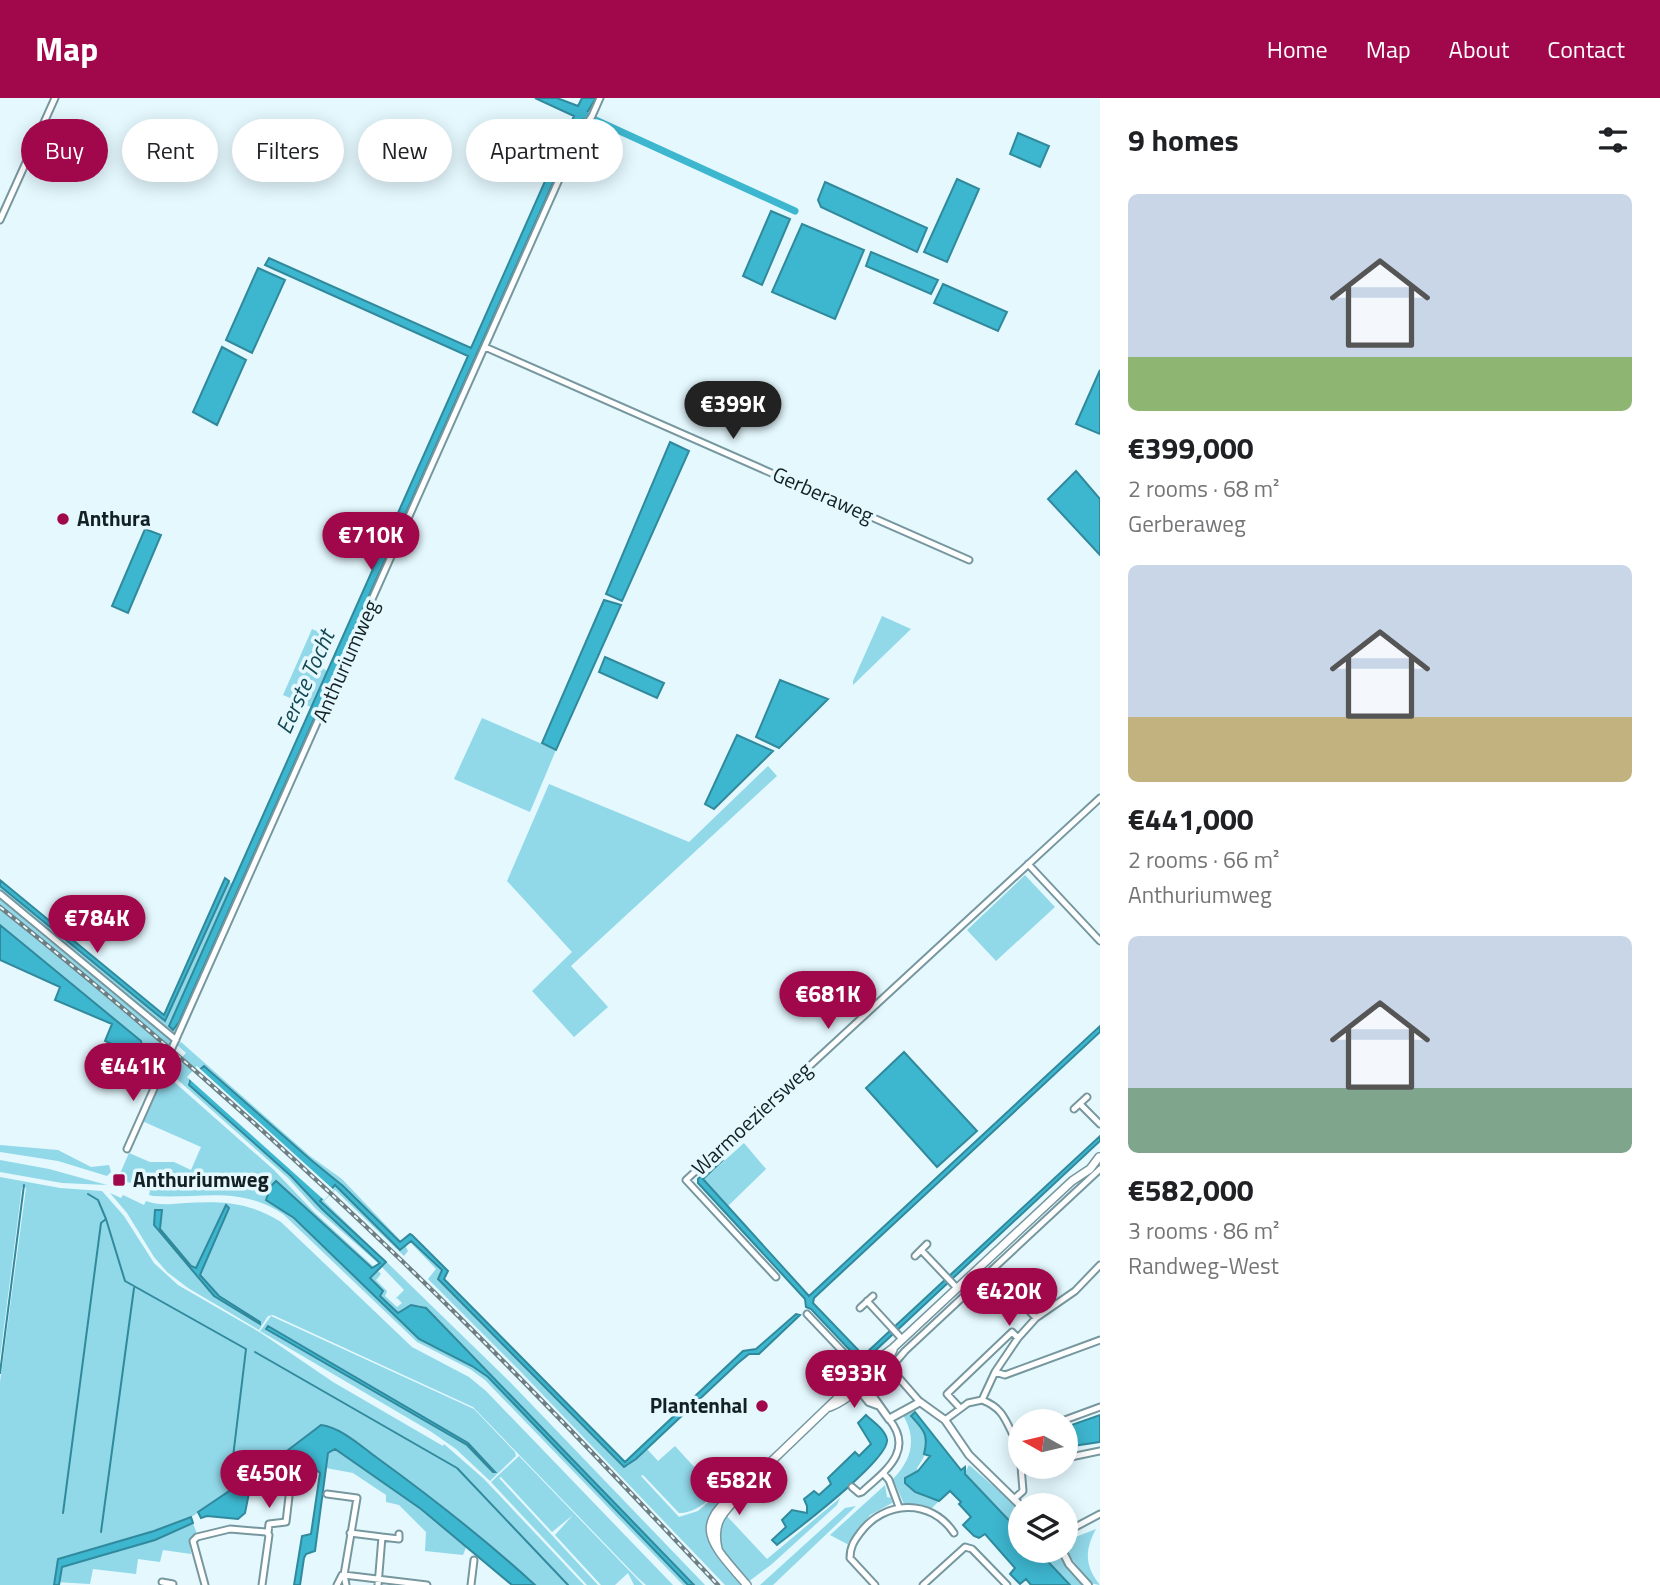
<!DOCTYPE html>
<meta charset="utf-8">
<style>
:root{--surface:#fff;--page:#f2f2f2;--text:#202124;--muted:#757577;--accent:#a0084b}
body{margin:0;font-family:"Titillium Web",sans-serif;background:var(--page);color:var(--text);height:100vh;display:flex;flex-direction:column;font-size:26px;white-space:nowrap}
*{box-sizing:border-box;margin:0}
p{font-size:23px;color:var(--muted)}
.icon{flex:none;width:38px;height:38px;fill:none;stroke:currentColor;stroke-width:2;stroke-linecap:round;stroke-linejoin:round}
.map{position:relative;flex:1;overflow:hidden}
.drawer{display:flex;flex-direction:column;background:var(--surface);width:560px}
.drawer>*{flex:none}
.guide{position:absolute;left:21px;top:21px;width:665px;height:63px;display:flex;gap:14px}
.needle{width:46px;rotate:278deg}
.buttons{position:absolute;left:1008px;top:1311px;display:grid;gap:14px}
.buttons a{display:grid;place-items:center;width:70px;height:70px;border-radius:50%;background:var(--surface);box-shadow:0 4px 18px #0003;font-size:35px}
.price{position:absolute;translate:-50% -60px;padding:0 16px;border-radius:24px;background:var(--accent);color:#fff;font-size:23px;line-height:46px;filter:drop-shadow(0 2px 4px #0008)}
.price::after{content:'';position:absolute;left:50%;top:42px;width:21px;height:16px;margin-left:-10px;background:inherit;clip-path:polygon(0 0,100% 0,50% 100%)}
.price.selected{background:#222;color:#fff}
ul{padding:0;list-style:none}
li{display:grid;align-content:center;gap:14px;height:371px;padding:0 28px}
li span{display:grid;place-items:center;height:217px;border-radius:10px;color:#555}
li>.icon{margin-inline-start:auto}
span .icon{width:126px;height:126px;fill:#fffc;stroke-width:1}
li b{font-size:30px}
h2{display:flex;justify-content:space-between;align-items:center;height:84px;padding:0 28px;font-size:30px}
.chip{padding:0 24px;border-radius:32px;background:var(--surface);box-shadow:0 4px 18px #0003;font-size:24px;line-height:63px}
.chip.selected{background:var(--accent);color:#fff}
header{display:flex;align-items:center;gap:42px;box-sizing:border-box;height:98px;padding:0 35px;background:var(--accent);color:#fff}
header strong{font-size:33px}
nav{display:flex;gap:38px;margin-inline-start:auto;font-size:24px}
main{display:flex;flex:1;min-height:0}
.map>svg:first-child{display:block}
.green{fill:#91d8e9;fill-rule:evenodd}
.water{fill:#3db6cf;stroke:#31899c;stroke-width:2}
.pier{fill:#e4f8fe}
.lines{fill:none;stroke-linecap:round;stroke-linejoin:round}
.stream{stroke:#31899c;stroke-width:2}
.canal{stroke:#3db6cf;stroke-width:7}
.minor-casing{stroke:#77979f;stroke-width:9}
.tertiary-casing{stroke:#77979f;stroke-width:10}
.secondary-casing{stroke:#77979f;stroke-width:10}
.minor{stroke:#fff;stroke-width:5}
.tertiary{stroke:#fff;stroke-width:6}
.secondary{stroke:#fff;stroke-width:7}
.rail-casing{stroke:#6e7e82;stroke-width:4.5}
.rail{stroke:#e4f8fe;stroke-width:2;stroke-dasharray:5;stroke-linecap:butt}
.poi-dot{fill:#a0084b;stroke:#e4f8fe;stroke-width:2.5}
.labels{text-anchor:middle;stroke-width:7;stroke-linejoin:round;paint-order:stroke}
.street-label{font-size:21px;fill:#142124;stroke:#e4f8fe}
.poi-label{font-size:21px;font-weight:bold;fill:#142124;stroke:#e4f8fe;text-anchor:start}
.water-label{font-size:23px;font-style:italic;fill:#144852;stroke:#e4f8fe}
</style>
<header>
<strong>Map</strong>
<nav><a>Home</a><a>Map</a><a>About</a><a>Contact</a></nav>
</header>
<main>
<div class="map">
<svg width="1100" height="1487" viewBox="0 0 1100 1487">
<rect width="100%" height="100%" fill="#e4f8fe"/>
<path class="green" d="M 882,518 L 911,531 L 853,587 L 853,583 Z
M 312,531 L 330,539 L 318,567 L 327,573 L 311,609 L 283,597 Z
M 482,620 L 556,652 L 530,714 L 454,681 Z
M 768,668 L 777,678 L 571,868 L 608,909 L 574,939 L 532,893 L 572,854 L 507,783 L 549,686 L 689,744 Z
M 1025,777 L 1055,809 L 996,863 L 967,832 Z
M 229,783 L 233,787 L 169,927 L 179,924 L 240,792 L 158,975 L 157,950 L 149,949 L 151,965 L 144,960 L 141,943 L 0,827 L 0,788 L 165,923 Z
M 181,944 L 310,1058 L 342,1081 L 402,1144 L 400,1144 L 343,1088 L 305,1058 L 209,971 L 206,969 L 188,984 L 291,1078 L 322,1111 L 374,1157 L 380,1164 L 379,1166 L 315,1110 L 288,1080 L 169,974 L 168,964 L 173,968 L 186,955 L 177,947 Z
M 164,975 L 274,1072 L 314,1114 L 375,1170 L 371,1169 L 276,1083 L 271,1088 L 266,1102 L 294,1120 L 419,1241 L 472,1268 L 494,1285 L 688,1487 L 683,1487 L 485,1282 L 470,1271 L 417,1244 L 283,1116 C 239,1087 201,1101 153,1098 L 149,1097 L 150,1093 L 118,1080 L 129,1055 L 150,1064 L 174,1064 L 191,1072 L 201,1049 L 142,1023 Z
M 744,1045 L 766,1071 L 728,1108 L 704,1081 Z
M 0,1047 L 58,1052 L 91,1069 L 109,1067 L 111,1074 L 107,1078 L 58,1063 L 0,1054 Z
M 0,1062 L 49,1071 L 107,1087 L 62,1085 L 0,1074 Z
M 0,1079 L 60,1090 L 102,1093 L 124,1118 L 154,1165 L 178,1187 L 261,1235 L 333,1284 L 443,1348 L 444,1346 L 484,1381 L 584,1487 L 535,1487 C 484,1440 429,1397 372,1356 C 358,1346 339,1329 322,1327 L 271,1365 L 193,1418 L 154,1433 L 58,1461 C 105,1457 151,1447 193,1425 L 197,1436 L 189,1442 L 191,1456 L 163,1452 L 160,1464 L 138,1461 L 136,1476 L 93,1471 L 90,1486 L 55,1484 L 54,1487 L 0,1487 L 0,1284 L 26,1090 L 22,1089 L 0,1260 Z
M 335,1087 L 400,1152 L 405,1147 L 408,1153 L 404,1158 L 335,1092 L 324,1103 L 510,1284 L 705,1487 L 694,1487 L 426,1210 C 415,1203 408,1211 398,1215 L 380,1198 L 383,1193 L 370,1180 L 377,1172 L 381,1176 L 376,1182 L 387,1193 L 385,1198 L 397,1209 L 402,1205 L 397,1200 L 395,1201 L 404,1192 L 381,1168 L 386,1164 L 319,1104 Z
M 110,1095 L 121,1100 L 123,1097 L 144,1107 L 146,1103 C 159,1108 171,1106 185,1105 C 221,1103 250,1104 281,1124 L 412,1249 L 469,1279 L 486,1293 L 673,1487 L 646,1487 L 637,1479 L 473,1309 L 273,1217 L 268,1218 L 259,1232 L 188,1190 L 167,1174 L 154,1159 L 127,1115 ZM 225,1108 L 229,1110 L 200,1177 L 221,1200 L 260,1224 L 214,1198 L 154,1127 L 155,1112 L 161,1111 L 160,1130 L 192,1170 L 196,1170 Z
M 409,1143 L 442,1172 L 438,1181 L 622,1368 L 628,1368 L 647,1351 L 658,1363 L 675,1348 L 706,1382 L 715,1375 L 724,1381 L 735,1373 L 737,1375 C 721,1389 701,1416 679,1415 L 643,1377 L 641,1378 L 679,1419 L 698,1413 L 739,1377 L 743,1385 C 734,1394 722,1402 715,1411 C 693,1438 726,1467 741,1487 L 725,1487 L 520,1273 L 428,1181 L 436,1171 Z
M 271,1218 L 474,1311 L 515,1354 L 516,1358 L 490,1383 L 456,1351 L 430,1333 L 260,1233 ZM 268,1228 L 468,1345 L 495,1374 L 465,1346 L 266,1231 Z
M 913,1312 L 915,1314 L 911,1318 C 929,1336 933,1348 917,1370 L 918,1373 L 905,1380 L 925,1399 L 939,1403 L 932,1410 L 904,1406 L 893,1381 C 912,1361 917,1341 903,1317 Z
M 335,1351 L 380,1380 L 467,1447 L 463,1457 L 425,1453 L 426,1434 L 399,1407 L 386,1404 L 386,1397 L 353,1375 L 326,1370 L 329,1353 Z
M 519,1358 L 643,1487 L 634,1487 L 628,1475 L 615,1487 L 601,1487 L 555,1437 L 573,1417 L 552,1434 L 501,1379 L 499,1380 L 598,1487 L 587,1487 L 491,1384 Z
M 969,1367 L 1020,1411 L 1020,1434 L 965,1375 Z
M 885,1387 L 887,1399 L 891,1400 L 892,1405 L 870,1417 L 848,1445 L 849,1447 L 830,1437 Z
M 840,1400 L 837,1407 L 772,1466 L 748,1484 C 730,1462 710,1445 725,1416 L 767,1461 Z
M 856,1408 L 773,1487 L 760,1487 L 845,1410 Z
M 1096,1431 C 1085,1451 1084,1468 1100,1487 L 1090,1485 L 1066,1453 L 1066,1437 L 1070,1435 L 1073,1440 Z
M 1037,1453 L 1058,1453 L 1068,1469 L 1084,1487 L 1069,1487 Z"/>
<path class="water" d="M 535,0 L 557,0 L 578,8 L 582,0 L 596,0 L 577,31 L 179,924 L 173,932 L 169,928 L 468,258 L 265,167 L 269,160 L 471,250 L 574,18 Z
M 1018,35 L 1049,48 L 1040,69 L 1010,56 Z
M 957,81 L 979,91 L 947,164 L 924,154 Z
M 825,84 L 927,130 L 917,154 L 821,109 L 818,102 Z
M 771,113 L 790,121 L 762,187 L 743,178 Z
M 802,126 L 864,152 L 835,221 L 772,194 Z
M 871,154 L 938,182 L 931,196 L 866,168 Z
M 258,170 L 285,182 L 252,255 L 226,242 Z
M 943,186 L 1007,214 L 998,233 L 934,205 Z
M 222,249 L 246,262 L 217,327 L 193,314 Z
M 1100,272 L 1100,336 L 1076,326 Z
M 670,344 L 689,353 L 622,503 L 606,496 Z
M 1076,373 L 1100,401 L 1100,457 L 1048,401 Z
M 145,431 L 161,437 L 128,515 L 112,508 Z
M 604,502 L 621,507 L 556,652 L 542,645 Z
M 605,559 L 664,585 L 657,600 L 599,574 Z
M 780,582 L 828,601 L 779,650 L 756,639 Z
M 737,637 L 773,653 L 714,711 L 705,706 Z
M 225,780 L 229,783 L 165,923 L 0,788 L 0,782 L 164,917 Z
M 0,827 L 141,943 L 144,960 L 105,943 L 112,926 L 55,902 L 60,889 L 0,862 Z
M 1100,928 L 1100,934 L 814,1200 L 813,1205 L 862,1256 L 865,1256 L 1100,1038 L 1100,1043 L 862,1265 L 811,1211 L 806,1209 L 805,1201 L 698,1085 L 698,1081 L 721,1060 L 723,1062 L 703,1081 L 809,1198 Z
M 904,954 L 977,1033 L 937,1069 L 866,990 Z
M 204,968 L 311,1062 L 343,1088 L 400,1144 L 410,1136 L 412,1137 L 448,1173 L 444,1181 L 625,1364 L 743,1253 L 756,1251 L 796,1216 L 800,1217 L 759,1256 L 749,1256 L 738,1265 L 636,1361 L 624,1369 L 438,1181 L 442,1172 L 411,1143 L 400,1152 L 335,1087 L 320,1103 L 386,1164 L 370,1180 L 383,1193 L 380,1198 L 398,1215 L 411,1207 L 426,1210 L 694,1487 L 688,1487 L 488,1279 L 472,1268 L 419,1241 L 294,1120 L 266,1102 L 271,1088 L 276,1083 L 372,1170 L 380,1165 L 322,1111 L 291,1078 L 189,987 L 191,979 Z
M 226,1107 L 229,1110 L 200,1177 L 219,1198 L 260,1224 L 260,1226 L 214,1198 L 154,1127 L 155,1112 L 162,1112 L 160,1131 L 191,1168 L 196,1170 Z
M 268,1228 L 468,1345 L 495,1374 L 493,1374 L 467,1347 L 266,1231 Z
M 915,1314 L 961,1372 L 965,1369 L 965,1376 L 1020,1434 L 1020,1452 L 1038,1453 L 1070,1487 L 1031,1487 L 1026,1481 L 1020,1486 L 1010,1476 L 1015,1470 L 985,1436 L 979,1440 L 974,1438 L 963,1427 L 971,1419 L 959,1406 L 961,1404 L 950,1393 L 939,1403 L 915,1394 L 905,1385 L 905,1380 L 918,1373 L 930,1358 L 924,1356 C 929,1337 924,1332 911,1318 Z
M 866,1317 C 872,1323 886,1332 887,1342 C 889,1362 796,1432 777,1447 L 772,1442 L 786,1429 L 782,1422 L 792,1412 L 807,1415 L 807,1408 L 804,1401 L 814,1393 L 819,1397 L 831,1386 L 828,1380 L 855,1354 L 859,1358 L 871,1346 L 858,1325 Z
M 1100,1317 L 1100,1344 L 1066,1349 L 1066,1329 Z
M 321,1327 C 340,1329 361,1348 376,1359 C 431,1399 485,1441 535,1487 L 512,1487 L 421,1411 L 335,1351 L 328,1355 L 315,1453 L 306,1456 L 304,1460 L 300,1487 L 294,1487 L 302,1438 L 311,1436 L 320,1375 L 298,1357 L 289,1361 L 273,1379 L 249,1395 L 245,1415 L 238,1421 L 207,1418 L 201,1420 L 198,1414 L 271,1365 Z
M 191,1419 L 193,1425 L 155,1442 L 62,1469 L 59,1487 L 54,1487 L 58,1461 L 154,1433 Z"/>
<path class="pier" d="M 197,968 L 334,1092 L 324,1102 L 187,979 Z"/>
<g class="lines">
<path class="stream" d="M 88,1096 L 98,1102 L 106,1121 L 125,1183 L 246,1251 L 230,1384
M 255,1254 L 457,1370 L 568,1487
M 0,1275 L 24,1087
M 63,1415 L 101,1125 L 106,1121
M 101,1434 L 134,1190"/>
<path class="canal" d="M 578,14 L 795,113"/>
<defs>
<path id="minor" d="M 0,122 L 55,0
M 485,249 L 969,462
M 1028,766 L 1100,843
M 0,796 L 176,942
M 1080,1006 L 1100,1026
M 1074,1011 L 1087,999
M 127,1051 L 578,39 L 592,18 L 600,0
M 921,1152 L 957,1190
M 915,1158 L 927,1146
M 992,1173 L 1036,1220
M 776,1179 L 686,1082 L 1100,700
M 867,1203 L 902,1241
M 860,1210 L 873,1198
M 807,1216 L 865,1277
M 995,1274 L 1005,1277 L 1100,1242
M 982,1302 C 1000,1309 1004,1318 1012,1335 L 1020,1338
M 920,1304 L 892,1272 L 893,1267 L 905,1253 L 1100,1071
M 960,1310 L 947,1296 L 1012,1234 L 1018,1240
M 945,1322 L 968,1305 L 982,1302 L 995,1274 L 1018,1240 L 1036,1220 L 1075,1193 L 1100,1167
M 1062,1323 L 1100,1309
M 1066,1360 L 1100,1353
M 883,1375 L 889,1382 L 899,1409
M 852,1389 L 859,1395 L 862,1394 C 885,1373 915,1353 889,1321
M 327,1396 L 357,1400 L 344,1477 L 427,1487
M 1015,1400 L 1023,1393 L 1021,1368
M 1066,1434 L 1100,1416
M 268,1435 L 269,1426 L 286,1424 L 290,1390
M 350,1435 L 382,1439
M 162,1484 L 173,1486
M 205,1487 L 193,1443 L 197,1439 L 230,1431 L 266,1434 L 269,1437 L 262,1487
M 337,1487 L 342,1477 L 344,1477 L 346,1487
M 378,1487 L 382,1439 L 399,1441 L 399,1436
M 471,1487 L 474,1462
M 875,1487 L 850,1460 C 850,1449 854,1443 860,1435 C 884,1402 931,1400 954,1435
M 923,1487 L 965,1449 L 972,1451 L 1007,1487"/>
<path id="tertiary" d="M 858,1285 L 874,1300 L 889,1321 L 920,1304 L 945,1322 L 969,1357 L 1020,1407
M 856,1288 L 869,1304 L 877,1307
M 1062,1452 L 1069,1466 L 1088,1487"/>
<path id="secondary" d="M 830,1309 C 853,1300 873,1276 890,1258 L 893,1252
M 718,1451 C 711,1420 727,1413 744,1392
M 747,1487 C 704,1438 691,1426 751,1383 L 877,1262 L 893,1250 L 1072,1083 L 1090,1071 L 1099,1059"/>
</defs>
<use href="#minor" class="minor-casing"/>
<use href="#tertiary" class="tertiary-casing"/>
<use href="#secondary" class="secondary-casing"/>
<use href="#minor" class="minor"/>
<use href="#tertiary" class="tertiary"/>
<use href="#secondary" class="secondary"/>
<defs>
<path id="rail" d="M 0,809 C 139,920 272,1038 401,1162 C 510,1267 614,1377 718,1487"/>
</defs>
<use href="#rail" class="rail-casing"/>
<use href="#rail" class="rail"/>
</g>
<g class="poi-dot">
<circle cx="63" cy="421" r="7"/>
<rect x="112" y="1075" width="14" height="14" rx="3.5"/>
<circle cx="762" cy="1308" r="7"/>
</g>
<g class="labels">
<g class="street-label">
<text transform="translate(823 397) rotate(24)" y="7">Gerberaweg</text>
<text transform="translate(346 563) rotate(-66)" y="7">Anthuriumweg</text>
<text transform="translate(752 1021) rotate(-43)" y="7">Warmoeziersweg</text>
</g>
<g class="poi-label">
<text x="77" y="428">Anthura</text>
<text x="133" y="1089">Anthuriumweg</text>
<text x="748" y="1315" text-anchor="end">Plantenhal</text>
</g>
<g class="water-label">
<text transform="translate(305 584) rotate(-66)" y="8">Eerste Tocht</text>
</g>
</g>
</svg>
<div class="buttons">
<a><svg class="needle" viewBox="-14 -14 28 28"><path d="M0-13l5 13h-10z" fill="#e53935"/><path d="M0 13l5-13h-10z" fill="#757577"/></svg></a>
<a><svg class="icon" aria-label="layers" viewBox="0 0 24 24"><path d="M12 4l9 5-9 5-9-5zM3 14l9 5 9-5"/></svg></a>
</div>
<b class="price selected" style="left:733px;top:343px">€399K</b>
<b class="price" style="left:371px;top:474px">€710K</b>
<b class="price" style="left:97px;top:857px">€784K</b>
<b class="price" style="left:828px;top:933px">€681K</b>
<b class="price" style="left:133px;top:1005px">€441K</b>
<b class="price" style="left:1009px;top:1230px">€420K</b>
<b class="price" style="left:854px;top:1312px">€933K</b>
<b class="price" style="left:269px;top:1412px">€450K</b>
<b class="price" style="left:739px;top:1419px">€582K</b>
<div class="guide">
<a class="chip selected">Buy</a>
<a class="chip">Rent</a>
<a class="chip">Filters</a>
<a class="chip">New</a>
<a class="chip">Apartment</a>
</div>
</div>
<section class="drawer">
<h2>9 homes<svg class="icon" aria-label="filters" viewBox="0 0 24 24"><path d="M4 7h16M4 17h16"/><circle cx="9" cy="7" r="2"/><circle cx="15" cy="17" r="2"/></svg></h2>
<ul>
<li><span style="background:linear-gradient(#c9d6e8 75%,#8fb573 0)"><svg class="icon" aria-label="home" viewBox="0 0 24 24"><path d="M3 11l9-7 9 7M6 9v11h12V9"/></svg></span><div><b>€399,000</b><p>2 rooms · 68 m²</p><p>Gerberaweg</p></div></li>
<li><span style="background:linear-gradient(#c9d6e8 70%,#c2b280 0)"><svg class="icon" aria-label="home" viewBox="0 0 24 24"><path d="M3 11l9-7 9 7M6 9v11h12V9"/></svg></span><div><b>€441,000</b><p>2 rooms · 66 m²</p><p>Anthuriumweg</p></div></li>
<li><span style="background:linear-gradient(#c9d6e8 70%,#7fa58c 0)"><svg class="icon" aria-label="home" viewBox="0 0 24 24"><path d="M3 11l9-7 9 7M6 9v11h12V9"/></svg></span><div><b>€582,000</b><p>3 rooms · 86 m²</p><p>Randweg-West</p></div></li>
</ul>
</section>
</main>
